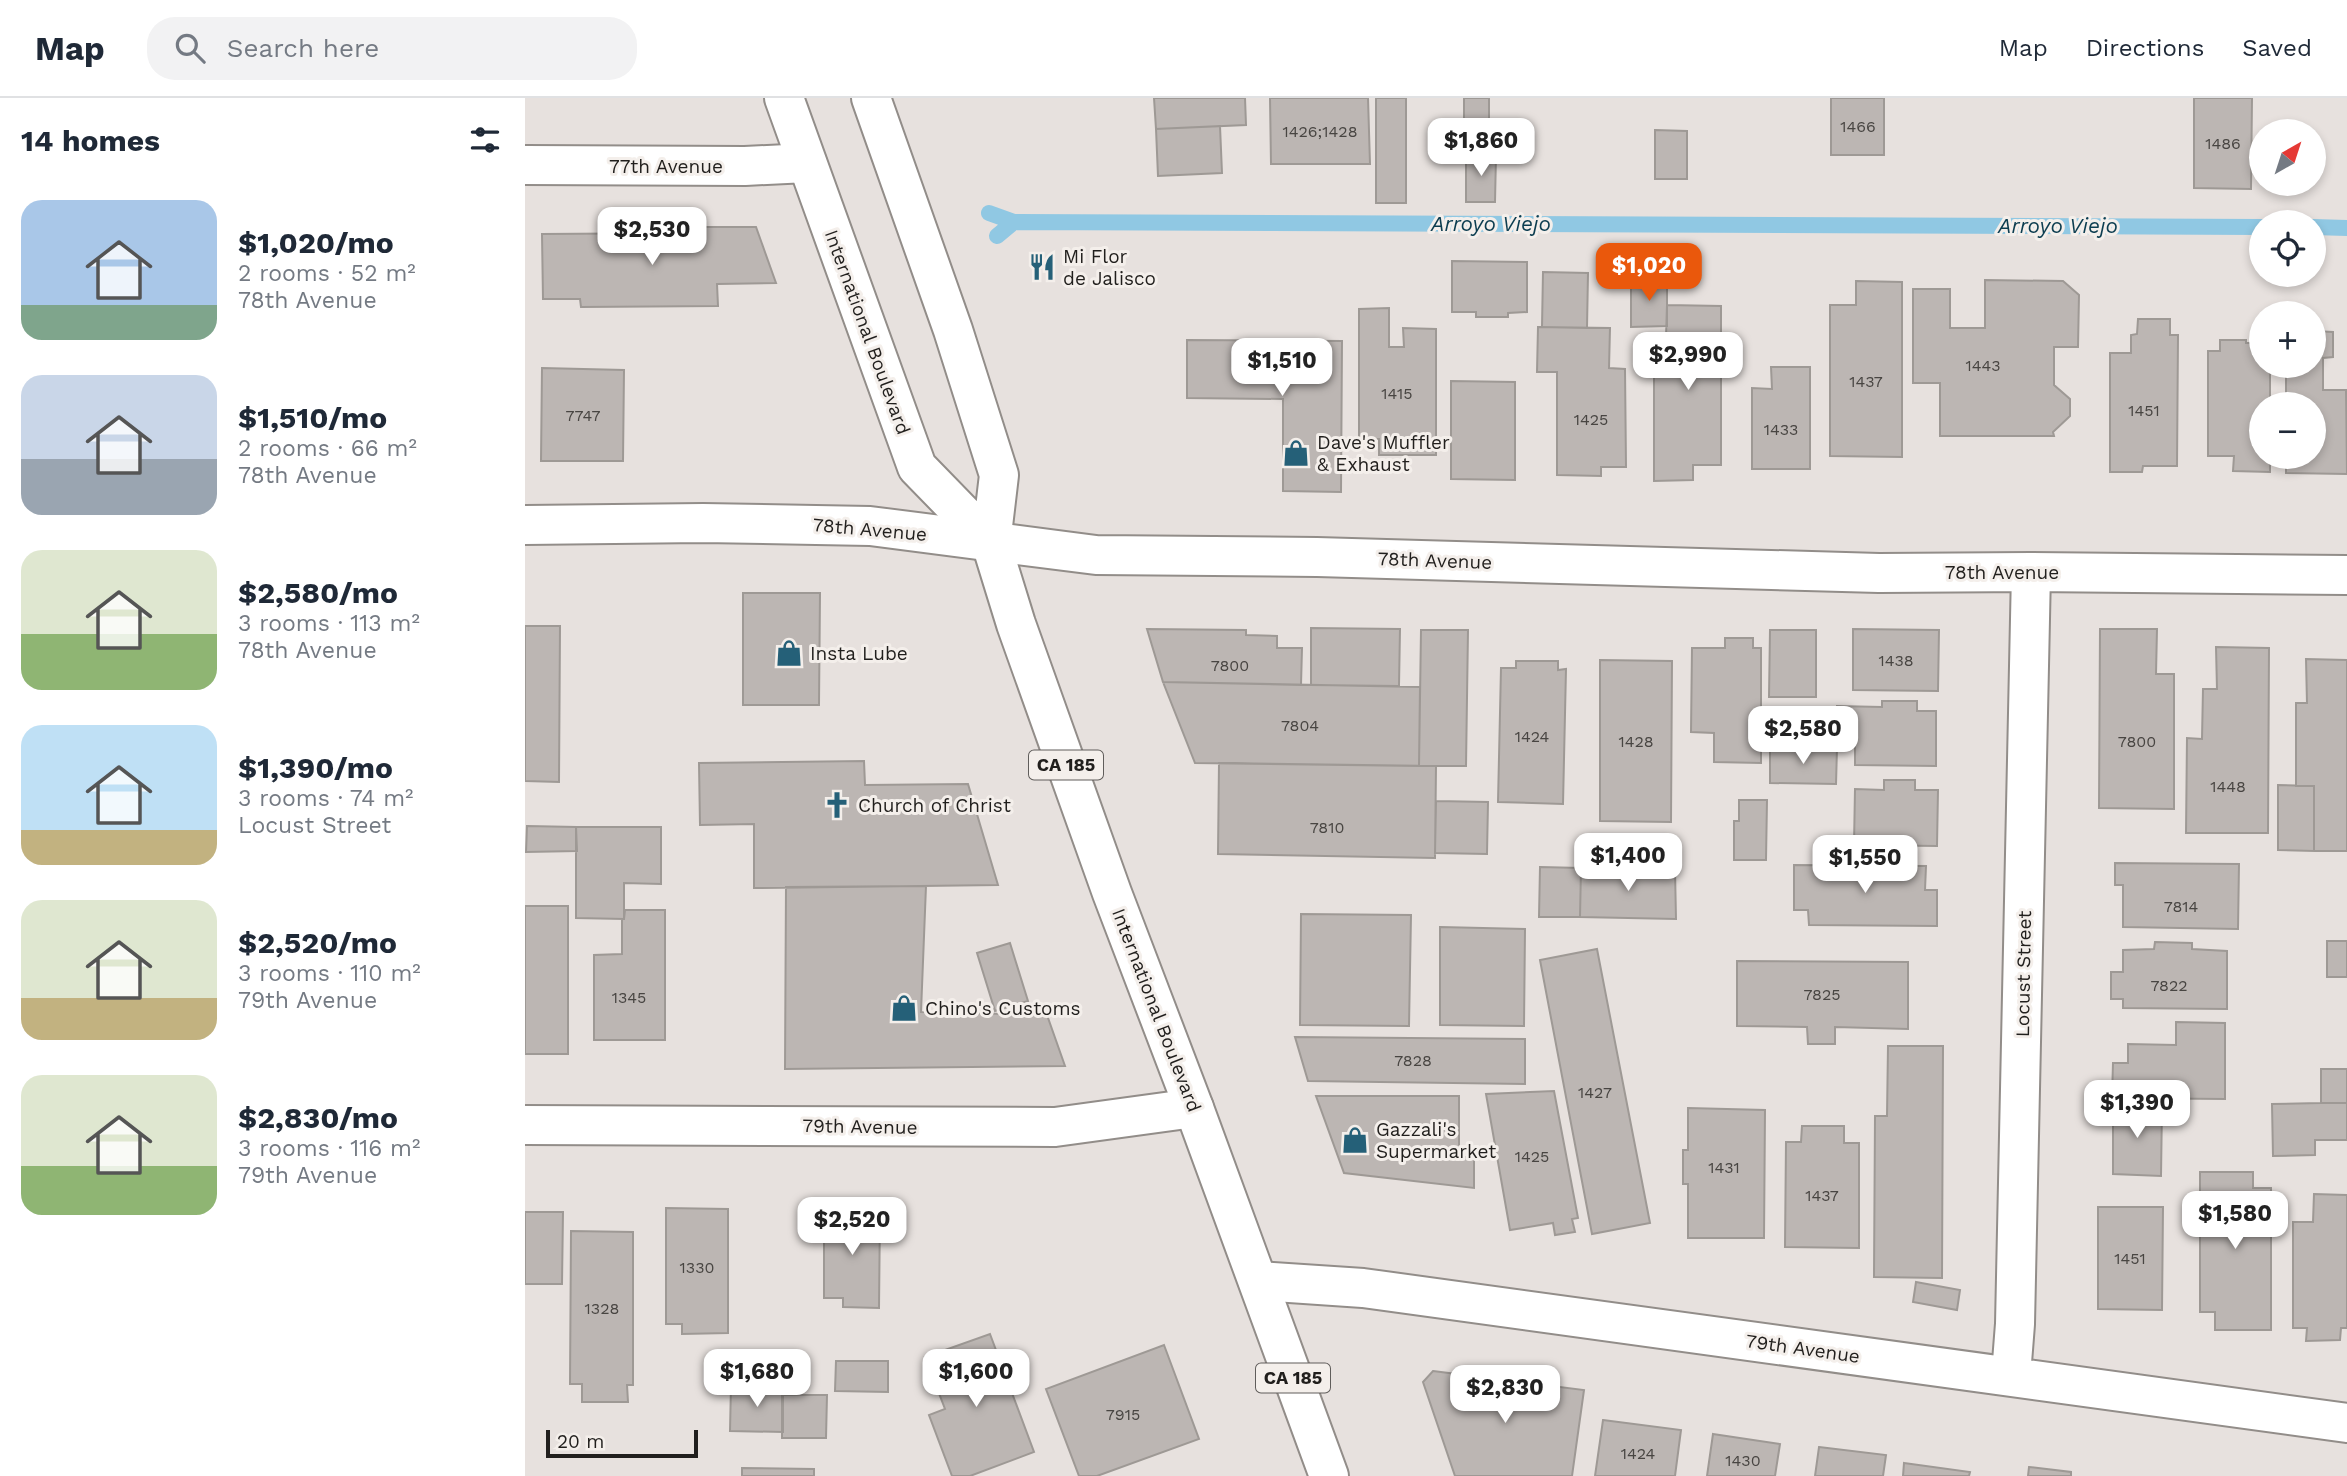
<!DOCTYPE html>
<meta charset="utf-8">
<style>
:root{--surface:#fff;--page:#f2f2f3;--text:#1f2937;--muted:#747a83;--line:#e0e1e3;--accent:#ea580c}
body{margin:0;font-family:"Work Sans",sans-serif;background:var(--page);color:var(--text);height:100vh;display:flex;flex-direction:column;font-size:26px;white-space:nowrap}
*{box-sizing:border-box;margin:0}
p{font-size:23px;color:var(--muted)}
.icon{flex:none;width:38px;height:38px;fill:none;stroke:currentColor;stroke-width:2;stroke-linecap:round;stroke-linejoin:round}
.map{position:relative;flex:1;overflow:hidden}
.side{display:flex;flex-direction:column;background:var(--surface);width:525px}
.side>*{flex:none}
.needle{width:46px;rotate:39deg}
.fabs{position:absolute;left:1724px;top:21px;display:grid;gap:14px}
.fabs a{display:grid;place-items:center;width:77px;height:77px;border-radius:50%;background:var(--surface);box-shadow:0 4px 10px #0003;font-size:35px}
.scale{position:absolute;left:21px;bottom:18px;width:152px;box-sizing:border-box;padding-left:7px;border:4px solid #211f1d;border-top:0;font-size:19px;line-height:24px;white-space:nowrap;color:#211f1d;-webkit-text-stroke:5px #f4efeb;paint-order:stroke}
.price{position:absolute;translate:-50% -60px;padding:0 16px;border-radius:14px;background:#fff;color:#222;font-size:23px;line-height:46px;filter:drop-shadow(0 2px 4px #0008)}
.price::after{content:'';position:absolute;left:50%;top:42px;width:21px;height:16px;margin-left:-10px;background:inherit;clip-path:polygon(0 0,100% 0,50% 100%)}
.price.current{background:var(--accent);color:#fff}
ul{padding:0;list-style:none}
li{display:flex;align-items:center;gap:21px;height:175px;padding:0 21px}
li span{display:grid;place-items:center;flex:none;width:196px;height:140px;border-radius:21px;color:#555}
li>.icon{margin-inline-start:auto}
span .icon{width:84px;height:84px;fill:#fffc;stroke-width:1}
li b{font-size:30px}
h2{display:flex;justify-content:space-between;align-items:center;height:84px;padding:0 21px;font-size:30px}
header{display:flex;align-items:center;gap:42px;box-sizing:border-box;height:98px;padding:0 35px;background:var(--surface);border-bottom:2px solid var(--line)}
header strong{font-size:33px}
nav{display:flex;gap:38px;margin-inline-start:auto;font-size:24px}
.search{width:490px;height:63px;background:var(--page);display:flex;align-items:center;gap:18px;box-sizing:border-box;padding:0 24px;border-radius:28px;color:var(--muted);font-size:26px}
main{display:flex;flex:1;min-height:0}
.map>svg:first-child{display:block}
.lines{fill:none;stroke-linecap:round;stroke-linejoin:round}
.stream{stroke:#90c8e3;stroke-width:16}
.building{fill:#bcb6b3;stroke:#9e9995;stroke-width:2}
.street-casing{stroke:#928d89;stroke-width:42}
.primary-casing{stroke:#928d89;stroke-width:42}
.street{stroke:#fff;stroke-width:38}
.primary{stroke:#fff;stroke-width:38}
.labels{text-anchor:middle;stroke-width:6;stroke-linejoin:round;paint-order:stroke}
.number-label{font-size:16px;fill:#484542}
.shield{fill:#f4efeb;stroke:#605d5b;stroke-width:2}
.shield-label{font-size:18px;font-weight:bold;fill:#211f1d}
.street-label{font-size:19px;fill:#211f1d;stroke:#f4efeb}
.poi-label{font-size:19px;fill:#211f1d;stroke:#f4efeb;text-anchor:start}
.water-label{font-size:21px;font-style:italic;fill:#0c3d50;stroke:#f4efeb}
</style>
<header>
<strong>Map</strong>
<div class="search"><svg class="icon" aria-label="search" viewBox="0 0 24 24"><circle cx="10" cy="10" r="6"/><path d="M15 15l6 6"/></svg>Search here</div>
<nav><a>Map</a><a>Directions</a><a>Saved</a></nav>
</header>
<main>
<section class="side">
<h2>14 homes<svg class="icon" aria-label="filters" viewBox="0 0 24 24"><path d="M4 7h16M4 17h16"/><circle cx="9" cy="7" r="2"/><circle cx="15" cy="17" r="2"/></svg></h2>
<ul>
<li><span style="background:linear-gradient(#a9c7e8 75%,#7fa58c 0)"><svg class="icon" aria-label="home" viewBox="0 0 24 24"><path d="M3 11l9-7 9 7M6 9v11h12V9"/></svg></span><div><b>$1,020/mo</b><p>2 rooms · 52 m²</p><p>78th Avenue</p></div></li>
<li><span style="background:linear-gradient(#c9d6e8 60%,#9aa5b1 0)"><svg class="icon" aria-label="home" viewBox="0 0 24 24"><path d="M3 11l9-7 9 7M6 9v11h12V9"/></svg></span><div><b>$1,510/mo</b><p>2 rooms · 66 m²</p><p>78th Avenue</p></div></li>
<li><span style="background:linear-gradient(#dfe7d0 60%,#8fb573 0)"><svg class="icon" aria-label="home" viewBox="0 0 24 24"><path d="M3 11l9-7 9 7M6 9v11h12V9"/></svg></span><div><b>$2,580/mo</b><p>3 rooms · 113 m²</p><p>78th Avenue</p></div></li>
<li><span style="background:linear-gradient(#bfe0f5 75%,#c2b280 0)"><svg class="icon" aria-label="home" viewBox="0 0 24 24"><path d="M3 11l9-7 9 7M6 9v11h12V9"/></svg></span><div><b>$1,390/mo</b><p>3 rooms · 74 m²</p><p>Locust Street</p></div></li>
<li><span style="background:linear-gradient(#dfe7d0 70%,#c2b280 0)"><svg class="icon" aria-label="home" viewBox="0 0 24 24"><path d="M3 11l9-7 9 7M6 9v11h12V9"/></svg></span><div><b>$2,520/mo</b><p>3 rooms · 110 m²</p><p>79th Avenue</p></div></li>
<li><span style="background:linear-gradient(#dfe7d0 65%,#8fb573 0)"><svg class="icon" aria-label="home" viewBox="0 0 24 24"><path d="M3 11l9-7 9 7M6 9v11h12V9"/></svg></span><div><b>$2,830/mo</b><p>3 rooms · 116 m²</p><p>79th Avenue</p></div></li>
</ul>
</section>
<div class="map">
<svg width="1822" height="1378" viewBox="0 0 1822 1378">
<rect width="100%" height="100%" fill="#e7e1de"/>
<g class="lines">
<path class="stream" d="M 464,115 L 489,124 L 1736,129
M 1788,129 L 1822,130
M 472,138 L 489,124"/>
</g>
<path class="building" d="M 629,0 L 720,0 L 721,27 L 631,31 Z
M 745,0 L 843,0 L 845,66 L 746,66 Z
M 851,0 L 881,0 L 881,105 L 851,105 Z
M 939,0 L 964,0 L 964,27 L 939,26 Z
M 1306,0 L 1359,0 L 1359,57 L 1306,57 Z
M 1669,0 L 1727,0 L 1726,91 L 1669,90 Z
M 695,28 L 697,75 L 633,78 L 631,31 Z
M 1130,32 L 1162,33 L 1162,81 L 1130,81 Z
M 941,57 L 971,57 L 970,104 L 941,104 Z
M 167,129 L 231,129 L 251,185 L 192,186 L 193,208 L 56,209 L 55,201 L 18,201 L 17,136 L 167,135 Z
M 927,163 L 1002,164 L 1002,214 L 983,215 L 983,219 L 951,219 L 951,214 L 927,214 Z
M 1018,174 L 1063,175 L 1062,230 L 1017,229 Z
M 1106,182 L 1142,183 L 1142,228 L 1106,229 Z
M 1460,182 L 1538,183 L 1554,197 L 1553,249 L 1529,249 L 1529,287 L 1545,301 L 1545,318 L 1528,334 L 1529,338 L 1415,338 L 1415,285 L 1388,285 L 1388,191 L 1425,191 L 1425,230 L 1460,230 Z
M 1331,183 L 1377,184 L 1377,359 L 1305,358 L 1305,207 L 1331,207 Z
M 1142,207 L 1196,208 L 1196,367 L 1168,367 L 1168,382 L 1129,383 L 1129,239 L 1141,239 Z
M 864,210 L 864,249 L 879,249 L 878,230 L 911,231 L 911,357 L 854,357 L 854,341 L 834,341 L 834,211 Z
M 1613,221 L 1645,221 L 1645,237 L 1653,237 L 1652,368 L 1618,368 L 1617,374 L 1585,374 L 1585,255 L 1606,255 L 1606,237 L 1612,236 Z
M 1013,229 L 1085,230 L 1084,270 L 1100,271 L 1101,369 L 1076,369 L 1076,378 L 1032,377 L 1032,274 L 1012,274 Z
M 1788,233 L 1808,234 L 1808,259 L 1798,260 L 1798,292 L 1821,292 L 1822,376 L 1761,375 L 1761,359 L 1788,359 L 1788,306 L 1761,306 L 1761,268 L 1788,268 Z
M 662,242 L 817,243 L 816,394 L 758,393 L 758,301 L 662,300 Z
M 1695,242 L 1721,242 L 1721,245 L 1736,245 L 1736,268 L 1745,268 L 1745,306 L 1736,306 L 1736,359 L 1745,359 L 1745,374 L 1708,373 L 1709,358 L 1683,358 L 1683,253 L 1695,253 Z
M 1246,269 L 1285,269 L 1285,371 L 1227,371 L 1227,290 L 1247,291 Z
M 17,270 L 99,272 L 98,363 L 16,363 Z
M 926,283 L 990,284 L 990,382 L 926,381 Z
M 218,495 L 295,495 L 294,607 L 218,607 Z
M 0,528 L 35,528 L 34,684 L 0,683 Z
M 786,530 L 875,531 L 874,588 L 786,587 Z
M 622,531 L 721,532 L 721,537 L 752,538 L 752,550 L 777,550 L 776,587 L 638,584 Z
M 1328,531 L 1414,532 L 1413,593 L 1328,592 Z
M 1575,531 L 1632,531 L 1631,576 L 1649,576 L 1649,711 L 1574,710 Z
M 896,532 L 943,532 L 941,668 L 894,668 Z
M 1245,532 L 1291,532 L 1291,599 L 1244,599 Z
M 1200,540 L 1228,540 L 1228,550 L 1236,550 L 1236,665 L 1189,664 L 1189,635 L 1166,634 L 1167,550 L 1200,550 Z
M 1691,549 L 1744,550 L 1743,735 L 1661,735 L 1662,640 L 1677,641 L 1678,591 L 1692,591 Z
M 1781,561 L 1822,562 L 1822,753 L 1789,753 L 1789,688 L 1771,688 L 1771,605 L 1782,605 Z
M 1075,562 L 1147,563 L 1146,724 L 1075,723 Z
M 991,563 L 1033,563 L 1033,572 L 1041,571 L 1038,706 L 973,704 L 976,570 L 991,570 Z
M 638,584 L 895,589 L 894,668 L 670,665 Z
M 1357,603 L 1392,603 L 1392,613 L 1411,613 L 1411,668 L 1330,667 L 1330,648 L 1311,648 L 1312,608 L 1357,609 Z
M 1245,650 L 1312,650 L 1311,686 L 1245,685 Z
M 339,663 L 340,687 L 443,686 L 473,787 L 229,790 L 229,726 L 175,727 L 174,665 Z
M 694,665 L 911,668 L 910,760 L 693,756 Z
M 1359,682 L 1390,682 L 1390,692 L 1413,692 L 1412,748 L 1329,747 L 1330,691 L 1359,692 Z
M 1753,687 L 1789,688 L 1789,753 L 1753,752 Z
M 1214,702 L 1242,702 L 1241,762 L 1209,762 L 1209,723 L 1214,723 Z
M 911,703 L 963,704 L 962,756 L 910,755 Z
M 2,728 L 51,729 L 52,753 L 1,754 Z
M 51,729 L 136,729 L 136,786 L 99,785 L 99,821 L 51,820 Z
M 1590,765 L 1714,766 L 1713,831 L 1598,829 L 1598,787 L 1590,787 Z
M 1269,767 L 1401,768 L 1400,792 L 1412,792 L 1412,828 L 1284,827 L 1283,812 L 1269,812 Z
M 1015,769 L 1056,770 L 1055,819 L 1014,819 Z
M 1056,770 L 1150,771 L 1151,821 L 1055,819 Z
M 401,788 L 396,914 L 522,917 L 540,968 L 260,971 L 261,789 Z
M 0,808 L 43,808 L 43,956 L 0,956 Z
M 100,812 L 140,812 L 140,942 L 69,942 L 69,857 L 97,856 L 97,821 L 99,821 Z
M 776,816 L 886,817 L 884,928 L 775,927 Z
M 915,829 L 1000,831 L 999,928 L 915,927 Z
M 1802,843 L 1822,843 L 1822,879 L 1802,879 Z
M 1630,844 L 1667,845 L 1667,851 L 1702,853 L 1702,911 L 1598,910 L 1598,901 L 1586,901 L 1586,874 L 1598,874 L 1598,852 L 1629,851 Z
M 485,845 L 503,903 L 470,913 L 452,855 Z
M 1072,851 L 1125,1125 L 1067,1136 L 1015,862 Z
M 1212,863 L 1383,864 L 1383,931 L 1310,929 L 1310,946 L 1283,946 L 1282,929 L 1212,928 Z
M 1651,924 L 1700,925 L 1700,1001 L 1587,1000 L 1588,965 L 1603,965 L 1603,946 L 1651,947 Z
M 770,939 L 1000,941 L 1000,986 L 783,983 Z
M 1363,948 L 1418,948 L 1417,1180 L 1349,1179 L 1350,1018 L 1362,1018 Z
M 1796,971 L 1822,971 L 1822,1005 L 1796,1005 Z
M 1029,993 L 1053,1120 L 1047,1121 L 1050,1134 L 1030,1137 L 1028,1125 L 985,1132 L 961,996 Z
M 791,998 L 934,998 L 934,1059 L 949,1059 L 949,1090 L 819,1075 Z
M 1796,1005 L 1822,1005 L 1822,1042 L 1790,1042 L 1790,1057 L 1748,1058 L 1747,1006 Z
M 1588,1007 L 1637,1008 L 1636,1078 L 1588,1076 Z
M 1163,1010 L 1240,1012 L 1239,1140 L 1163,1140 L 1163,1086 L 1158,1086 L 1158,1052 L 1163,1052 Z
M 1277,1028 L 1319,1028 L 1319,1045 L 1334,1045 L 1334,1150 L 1260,1149 L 1261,1044 L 1276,1044 Z
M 1675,1074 L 1728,1074 L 1728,1090 L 1746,1090 L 1746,1232 L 1690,1232 L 1690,1214 L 1675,1214 Z
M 1789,1096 L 1822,1097 L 1822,1230 L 1816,1230 L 1815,1242 L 1781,1243 L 1782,1230 L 1768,1230 L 1768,1124 L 1788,1124 Z
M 1573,1109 L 1638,1109 L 1637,1212 L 1573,1211 Z
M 141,1110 L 203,1111 L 203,1235 L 157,1236 L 157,1226 L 141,1226 Z
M 299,1111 L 355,1112 L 354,1210 L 318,1209 L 318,1200 L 299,1200 Z
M 0,1114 L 38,1114 L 37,1186 L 0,1186 Z
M 46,1133 L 108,1134 L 108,1287 L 102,1287 L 103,1304 L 57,1304 L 57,1286 L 45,1286 Z
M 1391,1184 L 1435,1192 L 1432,1212 L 1388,1204 Z
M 465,1236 L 509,1354 L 445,1378 L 427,1378 L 404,1317 L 420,1311 L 400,1259 Z
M 639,1247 L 674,1341 L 572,1378 L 554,1378 L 521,1291 Z
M 311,1263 L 363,1263 L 363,1294 L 310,1293 Z
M 908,1273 L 1059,1292 L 1047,1378 L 930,1378 L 898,1284 Z
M 206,1287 L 258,1288 L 258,1334 L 205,1333 Z
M 257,1297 L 302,1297 L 301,1340 L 257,1340 Z
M 1078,1322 L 1156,1332 L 1150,1378 L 1070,1378 Z
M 1188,1336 L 1255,1346 L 1250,1378 L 1182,1378 Z
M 1294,1349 L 1361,1357 L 1358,1378 L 1290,1378 Z
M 1379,1365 L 1445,1374 L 1444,1378 L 1378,1378 Z
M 1504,1369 L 1546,1374 L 1546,1378 L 1503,1378 Z
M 217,1370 L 289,1371 L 289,1378 L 217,1378 Z"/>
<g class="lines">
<defs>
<path id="street" d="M 0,67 L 220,68 L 282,65
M 0,427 L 178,425 L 345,428 L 571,457 L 792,459 L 1354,475 L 1506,474 L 1822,477
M 0,1027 L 530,1029 L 669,1010
M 733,1183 L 838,1190 L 1822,1325
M 1486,1277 L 1490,1226 L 1506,474"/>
<path id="primary" d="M 259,0 L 392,369 L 466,445
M 346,0 L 428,232 L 474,377 L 466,445 L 491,526 L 587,795 L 669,1010 L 804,1378"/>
</defs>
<use href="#street" class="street-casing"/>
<use href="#primary" class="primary-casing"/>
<use href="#street" class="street"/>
<use href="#primary" class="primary"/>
</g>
<defs>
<symbol id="restaurant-bare" viewBox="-9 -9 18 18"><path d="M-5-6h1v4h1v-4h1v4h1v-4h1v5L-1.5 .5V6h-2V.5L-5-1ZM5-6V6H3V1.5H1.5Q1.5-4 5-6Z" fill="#256078" stroke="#f4efeb" stroke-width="2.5" paint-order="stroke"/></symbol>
<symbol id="shop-bare" viewBox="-9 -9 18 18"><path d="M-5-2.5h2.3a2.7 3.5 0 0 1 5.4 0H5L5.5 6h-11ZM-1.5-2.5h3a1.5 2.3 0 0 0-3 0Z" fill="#256078" stroke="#f4efeb" stroke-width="2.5" paint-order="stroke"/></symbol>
<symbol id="church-bare" viewBox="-9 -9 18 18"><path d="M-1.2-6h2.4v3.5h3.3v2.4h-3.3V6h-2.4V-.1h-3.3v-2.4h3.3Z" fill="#256078" stroke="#f4efeb" stroke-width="2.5" paint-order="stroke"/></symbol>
</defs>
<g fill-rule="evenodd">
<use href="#restaurant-bare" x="498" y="150" width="38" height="38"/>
<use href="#shop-bare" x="752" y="336" width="38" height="38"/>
<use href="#shop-bare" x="245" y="536" width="38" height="38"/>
<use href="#church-bare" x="293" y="688" width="38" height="38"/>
<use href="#shop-bare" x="360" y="891" width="38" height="38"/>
<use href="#shop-bare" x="811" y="1023" width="38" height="38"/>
</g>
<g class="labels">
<g class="number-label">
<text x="1333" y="34">1466</text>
<text x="795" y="39">1426;1428</text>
<text x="1698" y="51">1486</text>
<text x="1458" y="273">1443</text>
<text x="1341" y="289">1437</text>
<text x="872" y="301">1415</text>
<text x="1619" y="318">1451</text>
<text x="58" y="323">7747</text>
<text x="1066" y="327">1425</text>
<text x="1256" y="337">1433</text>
<text x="1371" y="568">1438</text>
<text x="705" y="573">7800</text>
<text x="775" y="633">7804</text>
<text x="1007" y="644">1424</text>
<text x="1111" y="649">1428</text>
<text x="1612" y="649">7800</text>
<text x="1703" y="694">1448</text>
<text x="802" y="735">7810</text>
<text x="1656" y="814">7814</text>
<text x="1644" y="893">7822</text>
<text x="1297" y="902">7825</text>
<text x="104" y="905">1345</text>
<text x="888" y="968">7828</text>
<text x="1070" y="1000">1427</text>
<text x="1007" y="1064">1425</text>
<text x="1199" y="1075">1431</text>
<text x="1297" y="1103">1437</text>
<text x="1605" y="1166">1451</text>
<text x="172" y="1175">1330</text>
<text x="77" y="1216">1328</text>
<text x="598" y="1322">7915</text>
<text x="1113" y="1361">1424</text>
<text x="1218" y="1368">1430</text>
</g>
<g class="shield">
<rect x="504" y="652.5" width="74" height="29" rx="5"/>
<rect x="731" y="1265.5" width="74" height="29" rx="5"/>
</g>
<g class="shield-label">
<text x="541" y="673">CA 185</text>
<text x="768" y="1286">CA 185</text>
</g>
<g class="street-label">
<text x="141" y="75">77th Avenue</text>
<text transform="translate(343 234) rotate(70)" y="7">International Boulevard</text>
<text transform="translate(345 431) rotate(5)" y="7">78th Avenue</text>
<text transform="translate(910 462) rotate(2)" y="7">78th Avenue</text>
<text x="1477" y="481">78th Avenue</text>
<text transform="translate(1498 876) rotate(-89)" y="7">Locust Street</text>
<text transform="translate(632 912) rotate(69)" y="7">International Boulevard</text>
<text transform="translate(335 1028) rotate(1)" y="7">79th Avenue</text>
<text transform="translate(1278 1250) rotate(8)" y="7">79th Avenue</text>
</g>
<g class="poi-label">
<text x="538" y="165">Mi Flor<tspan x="538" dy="22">de Jalisco</tspan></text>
<text x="792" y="351">Dave's Muffler<tspan x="792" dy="22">&amp; Exhaust</tspan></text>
<text x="285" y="562">Insta Lube</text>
<text x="333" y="714">Church of Christ</text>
<text x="400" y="917">Chino's Customs</text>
<text x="851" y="1038">Gazzali's<tspan x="851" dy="22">Supermarket</tspan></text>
</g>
<g class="water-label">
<text x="966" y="133">Arroyo Viejo</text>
<text x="1533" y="135">Arroyo Viejo</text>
</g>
</g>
</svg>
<div class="fabs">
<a><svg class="needle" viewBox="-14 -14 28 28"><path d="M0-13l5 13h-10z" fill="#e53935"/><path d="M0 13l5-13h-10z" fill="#747a83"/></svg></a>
<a><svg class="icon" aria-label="locate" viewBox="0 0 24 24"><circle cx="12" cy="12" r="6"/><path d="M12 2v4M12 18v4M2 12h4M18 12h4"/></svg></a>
<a>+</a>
<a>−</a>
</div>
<div class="scale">20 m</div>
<b class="price" style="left:956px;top:80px">$1,860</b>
<b class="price" style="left:127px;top:169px">$2,530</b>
<b class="price current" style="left:1124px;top:205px">$1,020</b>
<b class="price" style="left:1163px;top:294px">$2,990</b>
<b class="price" style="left:757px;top:300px">$1,510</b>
<b class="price" style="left:1278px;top:668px">$2,580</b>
<b class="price" style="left:1103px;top:795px">$1,400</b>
<b class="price" style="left:1340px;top:797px">$1,550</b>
<b class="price" style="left:1612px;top:1042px">$1,390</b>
<b class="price" style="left:1710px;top:1153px">$1,580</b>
<b class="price" style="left:327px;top:1159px">$2,520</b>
<b class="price" style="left:232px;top:1311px">$1,680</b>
<b class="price" style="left:451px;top:1311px">$1,600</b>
<b class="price" style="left:980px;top:1327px">$2,830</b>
</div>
</main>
